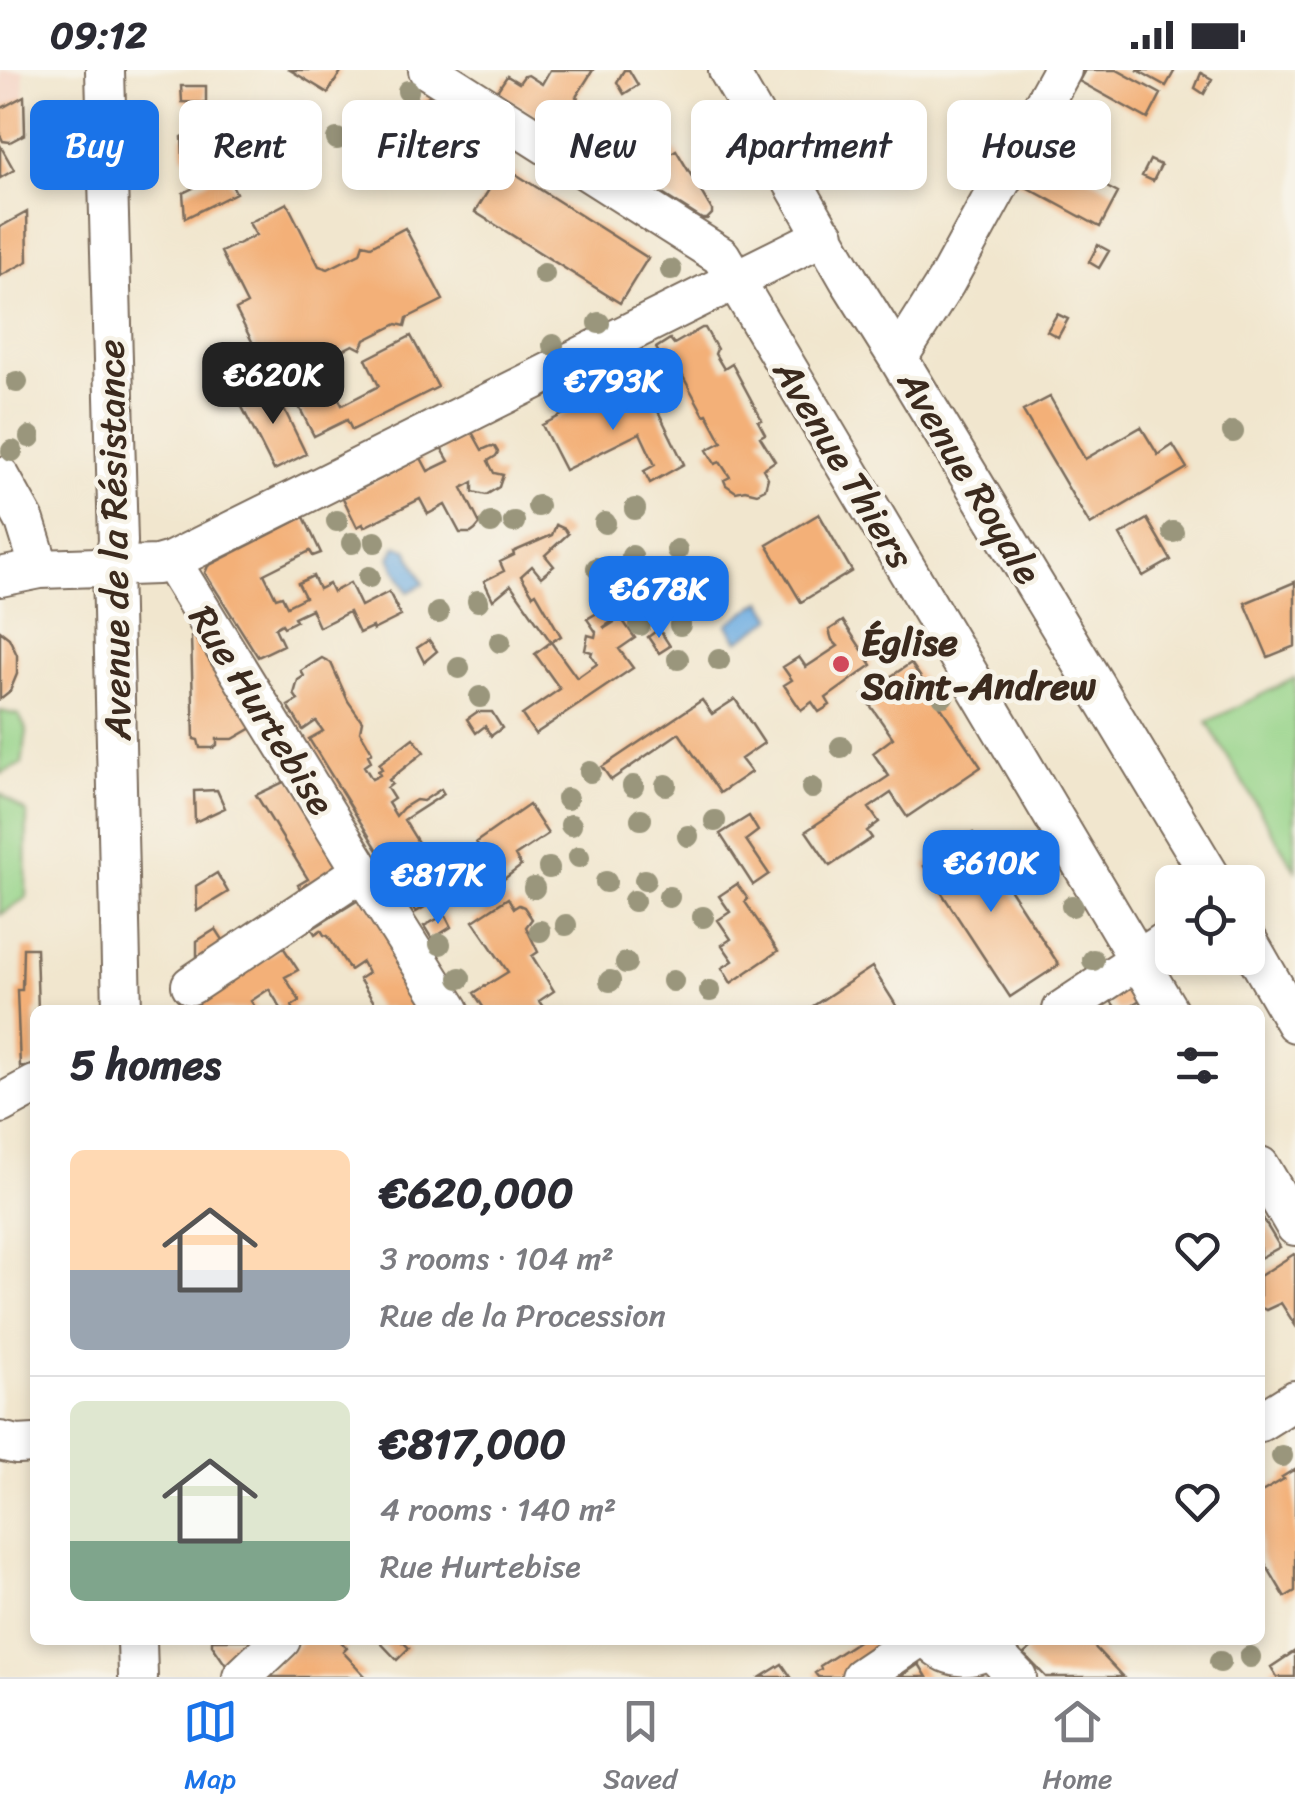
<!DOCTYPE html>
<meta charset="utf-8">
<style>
:root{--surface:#fff;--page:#f2f2f3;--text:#2b2b33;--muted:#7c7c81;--line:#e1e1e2;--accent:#1a73e8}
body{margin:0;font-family:Sriracha,sans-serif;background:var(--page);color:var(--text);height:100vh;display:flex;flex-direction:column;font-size:38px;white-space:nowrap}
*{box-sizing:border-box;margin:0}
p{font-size:32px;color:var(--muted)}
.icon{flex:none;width:55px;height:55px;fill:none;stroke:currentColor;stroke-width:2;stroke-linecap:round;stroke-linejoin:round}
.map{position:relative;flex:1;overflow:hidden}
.side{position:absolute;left:30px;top:935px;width:1235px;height:640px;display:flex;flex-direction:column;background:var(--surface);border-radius:15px;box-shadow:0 5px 15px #0003}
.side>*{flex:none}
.guide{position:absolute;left:30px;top:30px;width:1235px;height:90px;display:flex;gap:20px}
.tools{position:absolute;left:1155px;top:795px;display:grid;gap:20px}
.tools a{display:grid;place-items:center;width:110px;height:110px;border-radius:15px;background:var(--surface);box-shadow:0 5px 15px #0003;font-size:50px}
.price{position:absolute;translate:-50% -85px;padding:0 22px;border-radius:20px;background:var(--accent);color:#fff;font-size:32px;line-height:65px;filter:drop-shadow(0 2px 5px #0008)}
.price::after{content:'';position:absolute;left:50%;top:60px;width:30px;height:22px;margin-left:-15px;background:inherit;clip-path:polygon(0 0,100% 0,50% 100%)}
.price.selected{background:#222;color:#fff}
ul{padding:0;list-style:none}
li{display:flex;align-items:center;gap:30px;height:250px;padding:0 40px}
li+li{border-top:2px solid var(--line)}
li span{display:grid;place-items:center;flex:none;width:280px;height:200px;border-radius:15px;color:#555}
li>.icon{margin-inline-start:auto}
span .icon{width:120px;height:120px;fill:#fffc;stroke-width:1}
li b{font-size:42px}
h2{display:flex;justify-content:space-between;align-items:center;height:120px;padding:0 40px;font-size:42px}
.pill{padding:0 35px;border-radius:15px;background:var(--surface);box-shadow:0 5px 15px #0003;font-size:35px;line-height:90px}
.pill.selected{background:var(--accent);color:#fff}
.status{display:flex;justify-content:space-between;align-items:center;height:70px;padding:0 50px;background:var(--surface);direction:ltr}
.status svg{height:28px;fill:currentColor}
.tabs{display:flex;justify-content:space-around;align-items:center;height:140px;border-top:2px solid var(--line);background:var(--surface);font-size:28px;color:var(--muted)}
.tabs a{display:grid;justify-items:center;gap:5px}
.tabs .selected{color:var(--accent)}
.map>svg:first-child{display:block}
.built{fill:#f5d2c2}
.green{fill:#95d388;stroke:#687e53;stroke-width:2.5}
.water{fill:#6faee2;stroke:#556c80;stroke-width:2.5}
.building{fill:#f3b078}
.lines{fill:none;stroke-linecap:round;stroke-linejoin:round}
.minor-casing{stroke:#7b6c5c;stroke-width:42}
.minor{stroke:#fff;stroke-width:38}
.tree{fill:#9a967c}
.poi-dot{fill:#d1495b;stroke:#f7f3e8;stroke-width:4}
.labels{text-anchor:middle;stroke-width:9;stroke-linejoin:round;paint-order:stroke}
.street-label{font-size:38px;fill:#3b2a1e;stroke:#f7f3e8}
.poi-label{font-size:38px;font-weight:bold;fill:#3b2a1e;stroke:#f7f3e8;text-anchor:start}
</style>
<div class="status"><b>09:12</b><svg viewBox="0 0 49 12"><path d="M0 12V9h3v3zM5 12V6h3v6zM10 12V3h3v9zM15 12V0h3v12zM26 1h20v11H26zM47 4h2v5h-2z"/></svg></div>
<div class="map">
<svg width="1295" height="1607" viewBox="0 0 1295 1607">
<rect width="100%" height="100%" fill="#f7f3e8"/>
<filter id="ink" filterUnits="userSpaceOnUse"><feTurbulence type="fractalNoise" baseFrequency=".01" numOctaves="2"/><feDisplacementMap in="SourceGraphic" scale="20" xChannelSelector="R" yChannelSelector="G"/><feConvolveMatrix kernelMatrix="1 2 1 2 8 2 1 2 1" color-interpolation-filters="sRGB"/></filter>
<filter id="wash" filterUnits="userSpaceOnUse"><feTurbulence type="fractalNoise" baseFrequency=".0048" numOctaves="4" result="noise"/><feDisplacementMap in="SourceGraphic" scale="40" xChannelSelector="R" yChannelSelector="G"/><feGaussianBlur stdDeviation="2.25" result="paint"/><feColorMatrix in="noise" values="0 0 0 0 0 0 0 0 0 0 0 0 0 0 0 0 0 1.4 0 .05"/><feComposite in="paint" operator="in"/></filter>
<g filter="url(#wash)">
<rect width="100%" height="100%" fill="#f1e6ce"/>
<path class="built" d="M 0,0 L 23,0 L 25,44 L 0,58 Z"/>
<path class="green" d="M 1295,608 L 1295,800 L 1207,652 Z
M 0,641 L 19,645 L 27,661 L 22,694 L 0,704 Z
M 0,723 L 27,743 L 26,828 L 0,845 Z"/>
<path class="water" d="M 396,476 L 407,479 L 424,514 L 408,522 L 390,488 Z
M 762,531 L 773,548 L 738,571 L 727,554 Z"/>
<g id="blocks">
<path class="building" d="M 290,0 L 342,0 L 328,23 Z
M 550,0 L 593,0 L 576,27 L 589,36 L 569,66 L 497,21 L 507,6 L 519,13 L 524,6 L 528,5 L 542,14 Z
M 624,0 L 629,0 L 638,15 L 624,24 L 617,12 Z
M 1085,0 L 1117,0 L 1161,24 L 1148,49 L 1079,11 Z
M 1137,0 L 1175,0 L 1166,16 Z
M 1201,3 L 1212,9 L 1204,24 L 1195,18 Z
M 181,16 L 206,16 L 206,33 L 182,32 Z
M 431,25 L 515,78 L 503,96 L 648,188 L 620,233 L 475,142 L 495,110 L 434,73 L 438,67 L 431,62 L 424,66 L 418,63 L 416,50 L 407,45 L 391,53 L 394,58 L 380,65 L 374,54 Z
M 24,26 L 25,64 L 10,72 L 3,71 L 0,65 L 0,39 Z
M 600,43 L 628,62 L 620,75 L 622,77 L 613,89 L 610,87 L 608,90 L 579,72 Z
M 211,46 L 222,66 L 183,87 L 182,67 L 194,61 L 193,54 Z
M 0,75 L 14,100 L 0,108 Z
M 1033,78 L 1118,123 L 1100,157 L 1015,111 Z
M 676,80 L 712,140 L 712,144 L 707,149 L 702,149 L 645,113 L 645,107 L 664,95 L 660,90 Z
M 1150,90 L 1161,95 L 1153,111 L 1142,106 Z
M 226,102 L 236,123 L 185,148 L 183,123 Z
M 287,133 L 319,196 L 328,199 L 360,183 L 363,174 L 371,176 L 405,158 L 443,230 L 407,248 L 405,256 L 397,254 L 365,270 L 361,279 L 353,275 L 320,292 L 342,335 L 379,316 L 366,289 L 411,266 L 438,317 L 352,360 L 347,350 L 314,366 L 273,286 L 262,291 L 236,240 L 247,234 L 221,182 L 256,165 L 249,153 Z
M 27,142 L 28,191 L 0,206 L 0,157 Z
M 1098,175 L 1109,181 L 1099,198 L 1089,192 Z
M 1057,244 L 1068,249 L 1058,267 L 1047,261 Z
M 702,258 L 705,258 L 717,279 L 715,284 L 724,299 L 732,294 L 762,350 L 758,351 L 765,364 L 760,367 L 775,391 L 763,399 L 768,408 L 765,419 L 757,423 L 745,420 L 736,422 L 726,415 L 724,410 L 730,407 L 720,392 L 715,394 L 707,380 L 722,372 L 707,344 L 704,345 L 680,301 L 668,311 L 663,309 L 661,304 L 667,297 L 656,278 L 670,269 L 674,274 Z
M 272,314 L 306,384 L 274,400 L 239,331 Z
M 616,318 L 627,338 L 651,327 L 684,394 L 650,413 L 644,401 L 655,395 L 640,363 L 565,400 L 542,355 Z
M 1050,327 L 1085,389 L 1141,357 L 1158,385 L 1173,375 L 1187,398 L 1090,455 L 1023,341 Z
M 472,362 L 482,380 L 491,376 L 495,377 L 498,382 L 496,386 L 488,391 L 494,403 L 503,405 L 499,417 L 486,425 L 473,422 L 473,412 L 462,418 L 480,454 L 475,460 L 471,463 L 460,463 L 445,435 L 428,444 L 420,429 L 364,457 L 363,454 L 357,457 L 343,428 L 421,388 L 428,401 L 449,391 L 441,377 Z
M 819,444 L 852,501 L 801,532 L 767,475 Z
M 304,447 L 321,483 L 313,486 L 310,481 L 264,504 L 276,528 L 282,526 L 287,536 L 305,527 L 298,513 L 313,506 L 319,519 L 329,514 L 333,522 L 350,513 L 361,536 L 389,522 L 401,546 L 373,560 L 372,557 L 359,563 L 349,542 L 319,557 L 311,539 L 294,547 L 296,551 L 284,557 L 282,554 L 275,558 L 283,575 L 258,587 L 205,503 L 208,496 Z
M 1147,449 L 1171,490 L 1143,506 L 1120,465 Z
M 556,455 L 565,459 L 568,464 L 545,485 L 554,496 L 541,507 L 532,496 L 521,506 L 533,525 L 536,523 L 561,566 L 551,572 L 511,515 L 493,530 L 484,511 L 504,501 L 500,492 L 514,485 L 513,482 L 552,465 Z
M 1295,512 L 1295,576 L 1268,587 L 1245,533 Z
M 623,528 L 630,539 L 604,557 L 605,558 L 621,548 L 635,568 L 619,579 L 633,598 L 535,664 L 522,645 L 560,619 L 535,584 L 551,572 L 577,608 L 597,594 L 591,585 L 592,582 L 585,580 L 588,565 L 595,567 L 596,562 L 587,549 Z
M 843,551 L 872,595 L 826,628 L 830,635 L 819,642 L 812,632 L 801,640 L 784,615 L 792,610 L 783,597 L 799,587 L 806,597 L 838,576 L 832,570 L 829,560 Z
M 659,559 L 670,576 L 659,583 L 648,567 Z
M 0,561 L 9,568 L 17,585 L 17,604 L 10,621 L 0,629 Z
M 204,564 L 259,654 L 233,669 L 217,669 L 217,675 L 213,678 L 200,678 L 198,670 L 194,669 L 191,567 Z
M 429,570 L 437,581 L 424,592 L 417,578 Z
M 322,588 L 331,593 L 348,631 L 362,651 L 360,661 L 372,682 L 368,685 L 371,691 L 364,696 L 372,709 L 380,705 L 378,701 L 382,699 L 379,694 L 413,668 L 424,682 L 389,710 L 392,714 L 387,718 L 394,729 L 388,733 L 396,746 L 403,738 L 416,730 L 423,731 L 441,719 L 444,724 L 404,750 L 434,798 L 423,804 L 438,829 L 416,842 L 309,669 L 323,661 L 316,651 L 303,660 L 288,636 L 298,630 L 294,624 L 298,610 L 304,606 L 301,601 Z
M 911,593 L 981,697 L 907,747 L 891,723 L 869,738 L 879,752 L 867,761 L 872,768 L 830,796 L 806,761 L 889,706 L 873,683 L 893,668 L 863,625 Z
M 735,629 L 764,673 L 741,689 L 751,702 L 720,723 L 679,663 L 611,710 L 602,697 L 702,630 L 712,644 Z
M 477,642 L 492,642 L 502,658 L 491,666 L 485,656 L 476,663 L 467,649 Z
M 292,708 L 349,800 L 305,827 L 298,815 L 308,809 L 256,725 Z
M 217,720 L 225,738 L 195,752 L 194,721 Z
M 529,735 L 548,764 L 515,786 L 521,796 L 504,809 L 496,798 L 486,806 L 472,786 L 481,780 L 476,772 Z
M 749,746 L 758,761 L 746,770 L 769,804 L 753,815 L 720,764 Z
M 973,763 L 1059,895 L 1010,927 L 924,796 Z
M 217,803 L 228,822 L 197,841 L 196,816 Z
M 737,814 L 748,829 L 745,832 L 778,881 L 731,913 L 722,898 L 733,891 L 722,875 L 731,869 L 718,850 L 730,842 L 719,826 Z
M 365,826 L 436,940 L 390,940 L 388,937 L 379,940 L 359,909 L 368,903 L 362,892 L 350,900 L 328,866 L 324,865 L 321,860 L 315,864 L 312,859 Z
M 508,828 L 514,838 L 519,835 L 524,837 L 532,849 L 526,857 L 538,882 L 532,886 L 554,921 L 539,931 L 545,940 L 485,940 L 474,923 L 508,902 L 473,851 Z
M 445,845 L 451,857 L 432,869 L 424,856 Z
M 216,859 L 227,876 L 197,891 L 197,871 Z
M 283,877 L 298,900 L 285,907 L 300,931 L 292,936 L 294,940 L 282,940 L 269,919 L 251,931 L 257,940 L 199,940 L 199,929 Z
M 23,878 L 36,878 L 38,940 L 35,940 L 35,993 L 29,997 L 20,997 L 17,920 L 22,920 Z
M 872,897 L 899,940 L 807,940 Z
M 1134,914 L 1143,928 L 1124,940 L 1117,940 L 1109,928 Z
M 1260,1144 L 1280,1177 L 1260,1188 Z
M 1294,1184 L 1295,1186 L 1295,1255 L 1281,1233 L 1266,1240 L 1260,1237 L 1260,1206 Z
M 1295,1399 L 1295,1521 L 1285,1527 L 1260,1485 L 1260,1423 L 1284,1409 L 1282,1407 Z
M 212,1570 L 260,1570 L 231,1598 L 227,1597 L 212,1575 Z
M 303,1570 L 345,1570 L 342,1573 L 347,1578 L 343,1582 L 366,1607 L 265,1607 Z
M 378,1570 L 401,1570 L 409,1578 L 397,1590 Z
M 860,1570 L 901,1570 L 844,1607 L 818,1607 L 815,1603 L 821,1599 L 820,1596 Z
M 1040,1570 L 1088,1570 L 1123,1607 L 1046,1607 L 1024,1584 Z
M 1295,1581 L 1295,1607 L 1277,1607 L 1271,1597 Z
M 782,1594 L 791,1607 L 761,1607 Z
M 919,1594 L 927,1607 L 900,1607 Z"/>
</g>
</g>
<g filter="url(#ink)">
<use href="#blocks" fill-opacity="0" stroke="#7b6c5c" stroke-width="2.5"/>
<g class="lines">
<defs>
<path id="minor" d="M 105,0 L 118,472 L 112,496 L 122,940
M 428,0 L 721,186 L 1168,940
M 728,0 L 849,210 L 898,288 L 1214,812
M 898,288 L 946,212 L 1062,0
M 0,406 L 25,451 L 40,499
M 171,491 L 362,801 L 450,940
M 0,507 L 40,499 L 157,495 L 171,491 L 825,165
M 1248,871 L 1295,953
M 191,915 L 362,801
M 1062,940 L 1172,867
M 0,1034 L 35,1015
M 1260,1096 L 1295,1156
M 1260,1352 L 1295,1330
M 0,1371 L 17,1375 L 35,1374
M 137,1570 L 138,1607
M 930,1570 C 950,1592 978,1592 998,1570
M 990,1579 L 1017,1607
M 242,1607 L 281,1570
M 861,1607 L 916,1570"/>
</defs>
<use href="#minor" class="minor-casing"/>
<use href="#minor" class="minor"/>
</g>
<g class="tree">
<circle cx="408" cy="21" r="11"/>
<circle cx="371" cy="45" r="11"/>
<circle cx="337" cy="69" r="11"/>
<circle cx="242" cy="99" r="11"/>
<circle cx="283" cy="99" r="11"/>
<circle cx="671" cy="200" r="11"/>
<circle cx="544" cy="204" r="11"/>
<circle cx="599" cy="253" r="11"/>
<circle cx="553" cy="275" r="11"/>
<circle cx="17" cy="312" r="11"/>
<circle cx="1233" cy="362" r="11"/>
<circle cx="30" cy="367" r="11"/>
<circle cx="12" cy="381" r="11"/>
<circle cx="538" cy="436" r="11"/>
<circle cx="635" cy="439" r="11"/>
<circle cx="337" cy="451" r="11"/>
<circle cx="514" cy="452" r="11"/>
<circle cx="491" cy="453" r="11"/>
<circle cx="605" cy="453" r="11"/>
<circle cx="1173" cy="462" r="11"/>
<circle cx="375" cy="472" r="11"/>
<circle cx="352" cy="473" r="11"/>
<circle cx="677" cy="480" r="11"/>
<circle cx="632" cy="486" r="11"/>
<circle cx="597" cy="498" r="11"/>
<circle cx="369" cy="507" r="11"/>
<circle cx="478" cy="531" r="11"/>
<circle cx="676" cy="531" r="11"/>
<circle cx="653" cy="534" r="11"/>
<circle cx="438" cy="543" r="11"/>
<circle cx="640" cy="555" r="11"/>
<circle cx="680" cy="555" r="11"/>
<circle cx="912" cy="570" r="11"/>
<circle cx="500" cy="572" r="11"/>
<circle cx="678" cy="589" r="11"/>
<circle cx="719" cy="590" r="11"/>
<circle cx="459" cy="598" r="11"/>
<circle cx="943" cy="626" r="11"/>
<circle cx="480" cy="627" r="11"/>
<circle cx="841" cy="677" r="11"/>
<circle cx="590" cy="702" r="11"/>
<circle cx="666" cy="715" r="11"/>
<circle cx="633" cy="716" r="11"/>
<circle cx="812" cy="718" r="11"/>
<circle cx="567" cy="729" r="11"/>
<circle cx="641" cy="749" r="11"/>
<circle cx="715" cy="751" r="11"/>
<circle cx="571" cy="755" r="11"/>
<circle cx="688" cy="766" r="11"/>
<circle cx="579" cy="787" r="11"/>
<circle cx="549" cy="798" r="11"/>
<circle cx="645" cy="810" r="11"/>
<circle cx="606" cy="812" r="11"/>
<circle cx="534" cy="818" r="11"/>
<circle cx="669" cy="827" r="11"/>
<circle cx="634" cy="831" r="11"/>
<circle cx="1072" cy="836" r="11"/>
<circle cx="703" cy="847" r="11"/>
<circle cx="566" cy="855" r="11"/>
<circle cx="540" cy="861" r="11"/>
<circle cx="440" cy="874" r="11"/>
<circle cx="1093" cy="890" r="11"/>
<circle cx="626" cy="893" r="11"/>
<circle cx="460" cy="908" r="11"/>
<circle cx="610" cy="911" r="11"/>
<circle cx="673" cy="911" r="11"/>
<circle cx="710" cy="921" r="11"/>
<circle cx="1282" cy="1386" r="11"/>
<circle cx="1250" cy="1587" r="11"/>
<circle cx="1220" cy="1592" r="11"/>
</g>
</g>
<circle class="poi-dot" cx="841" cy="594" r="10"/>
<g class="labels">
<g class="street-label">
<text transform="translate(844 394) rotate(59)" y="13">Avenue Thiers</text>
<text transform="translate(970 407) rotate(59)" y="13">Avenue Royale</text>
<text transform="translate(114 470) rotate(-91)" y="13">Avenue de la Résistance</text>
<text transform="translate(262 640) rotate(58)" y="13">Rue Hurtebise</text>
</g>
<g class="poi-label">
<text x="861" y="585">Église<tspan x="861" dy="44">Saint-Andrew</tspan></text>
</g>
</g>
</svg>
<div class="tools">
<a><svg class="icon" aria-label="locate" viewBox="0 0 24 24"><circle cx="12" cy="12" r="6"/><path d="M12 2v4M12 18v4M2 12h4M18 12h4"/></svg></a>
</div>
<b class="price selected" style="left:273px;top:357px">€620K</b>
<b class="price" style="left:613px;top:363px">€793K</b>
<b class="price" style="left:659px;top:571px">€678K</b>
<b class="price" style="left:991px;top:845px">€610K</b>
<b class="price" style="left:438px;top:857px">€817K</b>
<div class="guide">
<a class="pill selected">Buy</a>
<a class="pill">Rent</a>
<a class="pill">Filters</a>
<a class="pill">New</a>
<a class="pill">Apartment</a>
<a class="pill">House</a>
</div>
<section class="side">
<h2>5 homes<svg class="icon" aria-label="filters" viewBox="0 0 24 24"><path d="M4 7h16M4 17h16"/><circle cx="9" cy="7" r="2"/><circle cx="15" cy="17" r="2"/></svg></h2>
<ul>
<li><span style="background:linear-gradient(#ffd9b3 60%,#9aa5b1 0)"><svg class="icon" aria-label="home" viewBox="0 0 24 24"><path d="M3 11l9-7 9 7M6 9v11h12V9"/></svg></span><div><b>€620,000</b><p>3 rooms · 104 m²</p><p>Rue de la Procession</p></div><svg class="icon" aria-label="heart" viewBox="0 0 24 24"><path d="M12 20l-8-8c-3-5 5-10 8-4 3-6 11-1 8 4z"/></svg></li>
<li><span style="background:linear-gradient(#dfe7d0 70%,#7fa58c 0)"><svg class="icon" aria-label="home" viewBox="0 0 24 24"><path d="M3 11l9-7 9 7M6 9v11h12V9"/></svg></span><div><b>€817,000</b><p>4 rooms · 140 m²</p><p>Rue Hurtebise</p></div><svg class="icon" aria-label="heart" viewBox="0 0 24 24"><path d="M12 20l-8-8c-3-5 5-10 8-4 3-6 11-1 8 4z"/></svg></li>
</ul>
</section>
</div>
<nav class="tabs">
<a class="selected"><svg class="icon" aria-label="map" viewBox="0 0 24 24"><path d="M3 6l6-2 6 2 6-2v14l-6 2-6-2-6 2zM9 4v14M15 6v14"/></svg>Map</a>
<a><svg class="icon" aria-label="saved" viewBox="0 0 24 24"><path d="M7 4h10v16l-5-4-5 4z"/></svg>Saved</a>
<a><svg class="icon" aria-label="home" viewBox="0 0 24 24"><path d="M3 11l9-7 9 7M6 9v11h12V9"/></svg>Home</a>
</nav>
